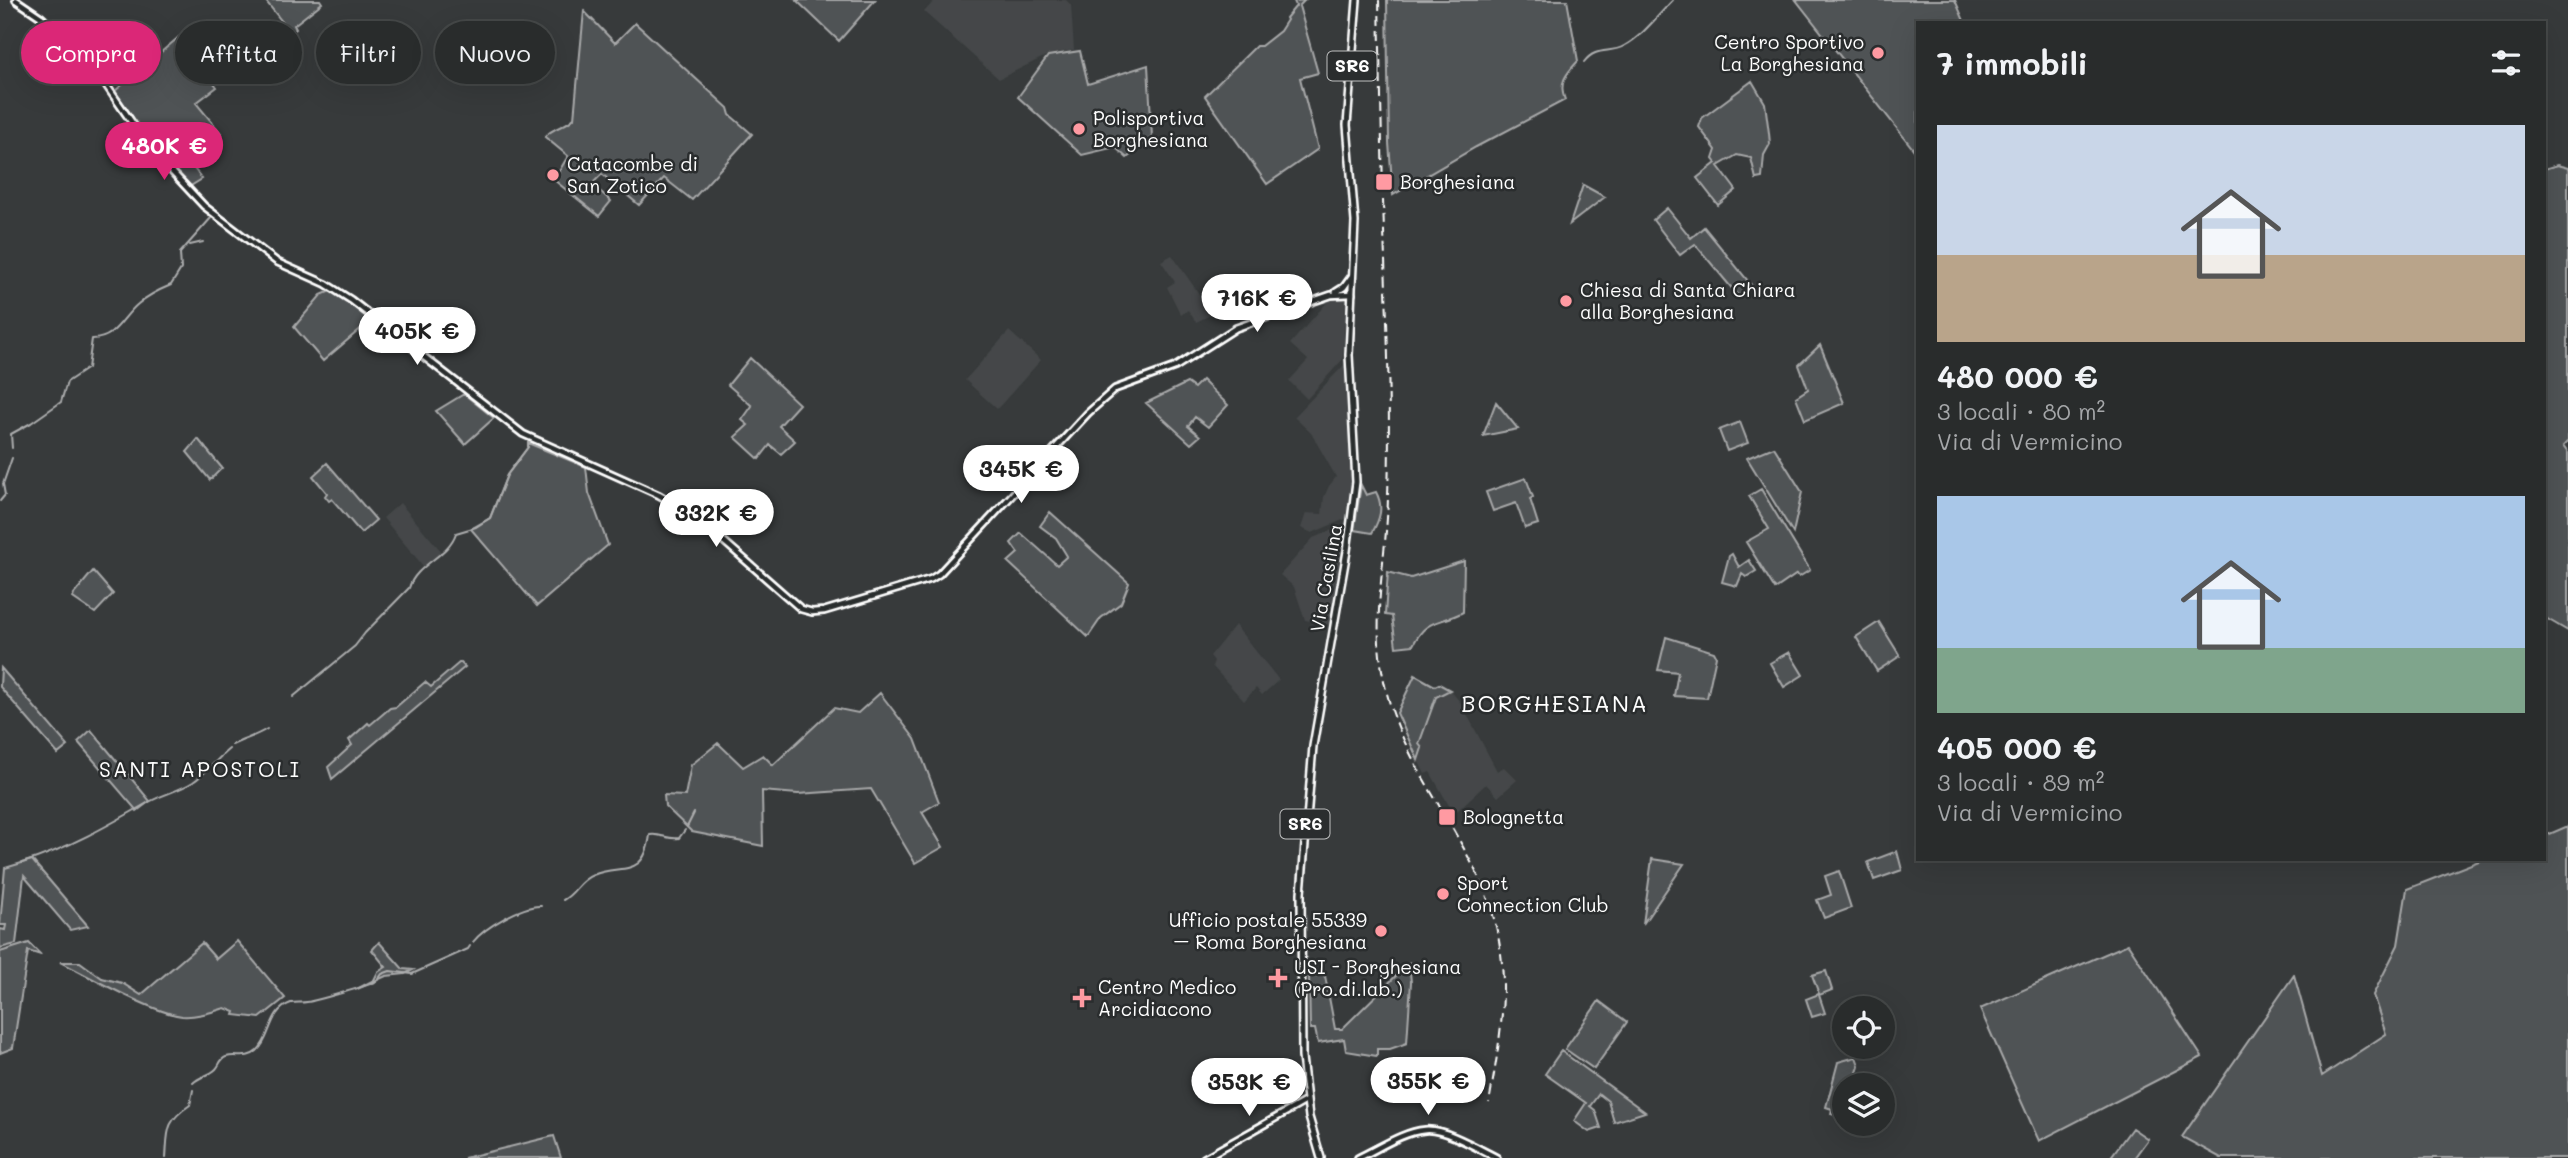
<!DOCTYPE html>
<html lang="it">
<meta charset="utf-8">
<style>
:root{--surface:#292c2c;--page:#353838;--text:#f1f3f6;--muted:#a5a7a9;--line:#454848;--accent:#db2777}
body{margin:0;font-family:Mali,sans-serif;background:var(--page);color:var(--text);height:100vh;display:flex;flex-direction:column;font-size:26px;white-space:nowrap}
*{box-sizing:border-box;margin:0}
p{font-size:23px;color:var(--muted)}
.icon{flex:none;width:38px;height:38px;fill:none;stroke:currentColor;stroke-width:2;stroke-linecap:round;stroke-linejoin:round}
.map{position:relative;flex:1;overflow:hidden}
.sheet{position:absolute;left:1916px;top:21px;width:630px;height:840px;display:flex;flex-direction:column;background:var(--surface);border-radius:0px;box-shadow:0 7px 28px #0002,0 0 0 2px var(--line)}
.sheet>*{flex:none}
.top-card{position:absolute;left:21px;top:21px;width:665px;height:63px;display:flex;gap:14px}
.tools{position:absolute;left:1832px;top:996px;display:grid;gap:14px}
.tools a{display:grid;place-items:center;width:63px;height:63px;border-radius:50%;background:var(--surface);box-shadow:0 7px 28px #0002,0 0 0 2px var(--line);font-size:35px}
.price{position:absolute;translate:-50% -60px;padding:0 16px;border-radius:24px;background:#fff;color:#222;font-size:23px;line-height:46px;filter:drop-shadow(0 2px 4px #0008)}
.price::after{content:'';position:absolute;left:50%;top:42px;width:21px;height:16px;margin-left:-10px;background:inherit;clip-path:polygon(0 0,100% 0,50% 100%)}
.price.active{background:var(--accent);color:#fff}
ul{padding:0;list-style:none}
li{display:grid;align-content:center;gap:14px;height:371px;padding:0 21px}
li span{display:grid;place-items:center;height:217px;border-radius:0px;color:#555}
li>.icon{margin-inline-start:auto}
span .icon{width:126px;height:126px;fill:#fffc;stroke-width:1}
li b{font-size:30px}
h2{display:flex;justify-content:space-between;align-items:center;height:84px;padding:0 21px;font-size:30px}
.pill{padding:0 24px;border-radius:32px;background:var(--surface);box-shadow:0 7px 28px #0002,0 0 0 2px var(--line);font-size:24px;line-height:63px}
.pill.active{background:var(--accent);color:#fff}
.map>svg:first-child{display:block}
.built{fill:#444748}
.green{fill:#505354;stroke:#a8a9aa;stroke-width:2}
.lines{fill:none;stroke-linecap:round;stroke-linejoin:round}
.stream{stroke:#adaeaf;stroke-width:2}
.secondary-casing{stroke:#fff;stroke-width:10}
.primary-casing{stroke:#fff;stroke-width:10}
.secondary{stroke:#2a2d2e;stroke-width:4.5}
.primary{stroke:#2a2d2e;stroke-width:5}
.rail{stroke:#fff;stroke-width:2;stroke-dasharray:10 5;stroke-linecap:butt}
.poi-dot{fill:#ff9aa2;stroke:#2a2d2e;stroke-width:2.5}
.labels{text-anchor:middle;stroke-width:5;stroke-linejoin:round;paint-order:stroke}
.shield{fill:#2a2d2e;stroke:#bfc0c0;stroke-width:2}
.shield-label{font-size:18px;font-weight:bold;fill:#fff}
.poi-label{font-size:19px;fill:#fff;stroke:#2a2d2e;text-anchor:start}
.street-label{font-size:19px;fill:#fff;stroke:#2a2d2e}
.neighbourhood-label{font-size:21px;letter-spacing:2px;fill:#fff;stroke:#2a2d2e}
.quarter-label{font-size:23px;letter-spacing:2px;fill:#fff;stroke:#2a2d2e}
</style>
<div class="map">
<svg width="2568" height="1158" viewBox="0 0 2568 1158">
<rect width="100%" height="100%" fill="#373a3b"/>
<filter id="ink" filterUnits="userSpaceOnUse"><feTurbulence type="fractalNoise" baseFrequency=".0143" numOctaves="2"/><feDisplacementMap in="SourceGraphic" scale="14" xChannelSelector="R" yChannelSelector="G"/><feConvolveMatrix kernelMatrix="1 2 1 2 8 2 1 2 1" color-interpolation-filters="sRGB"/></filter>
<g filter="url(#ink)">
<path class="built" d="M 935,0 L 1066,0 L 1071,5 L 1074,50 L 1048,55 L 999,79 L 924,12 Z
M 1172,255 L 1213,314 L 1196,322 L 1188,310 L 1181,315 L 1167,287 L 1175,282 L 1161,261 Z
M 1340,296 L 1346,300 L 1343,359 L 1307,399 L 1289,381 L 1308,360 L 1290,344 L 1331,298 Z
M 1009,331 L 1041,360 L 997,409 L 965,380 Z
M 1346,363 L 1353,463 L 1350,517 L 1312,533 L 1301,528 L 1306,513 L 1322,514 L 1324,497 L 1329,486 L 1336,477 L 1311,433 L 1294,417 Z
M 400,503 L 442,552 L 424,567 L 383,518 Z
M 1347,524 L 1331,625 L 1305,620 L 1294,587 L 1280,575 L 1313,538 Z
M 1235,625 L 1279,680 L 1262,695 L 1256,688 L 1244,701 L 1212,666 L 1214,661 L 1210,656 Z
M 1450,690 L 1461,703 L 1497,771 L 1504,767 L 1517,780 L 1498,797 L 1486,784 L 1457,811 L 1454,807 L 1451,809 L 1430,772 L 1425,774 L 1418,760 L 1422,748 L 1419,744 L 1436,696 Z"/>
<path class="green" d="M 265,0 L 320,0 L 322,3 L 294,25 L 296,29 L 291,33 Z
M 796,0 L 875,0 L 839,41 Z
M 1305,0 L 1299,6 L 1318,73 L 1300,78 L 1318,149 L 1267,184 L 1205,96 L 1256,46 L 1261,46 L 1280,31 L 1287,20 L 1286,18 L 1296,6 L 1294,1 Z
M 1387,0 L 1567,0 L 1578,61 C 1566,74 1558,83 1565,100 L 1476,147 L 1393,195 L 1389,143 Z
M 1796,0 L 1955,0 L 1965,23 L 1918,23 L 1918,155 Z
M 584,11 L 615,43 L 635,23 L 728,108 L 730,115 L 752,134 L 692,200 L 664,178 L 639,205 L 602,174 L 592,184 L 611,201 L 599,216 L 554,180 L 568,156 L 545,137 C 552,127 566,127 574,118 Z
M 179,37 L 217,87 L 196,103 L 221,133 L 217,136 L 215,135 L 203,144 L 196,136 L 179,149 L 202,179 L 189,187 L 153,148 L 115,91 Z
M 1080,51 L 1088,84 L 1148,65 L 1152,137 L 1127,158 L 1115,147 L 1082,155 L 1018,97 L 1048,56 Z
M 1752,81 L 1765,103 L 1769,133 L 1770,144 L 1764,155 L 1762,178 L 1756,179 L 1751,158 L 1737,155 L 1718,166 L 1736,190 L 1718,205 L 1697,178 L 1716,163 L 1713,159 L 1716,150 L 1699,127 L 1702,118 Z
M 2557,165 L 2568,168 L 2568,441 L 2563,446 L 2568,453 L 2568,631 L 2544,617 L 2544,169 Z
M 1583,185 L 1605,197 L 1570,224 Z
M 1667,208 L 1691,238 L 1704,227 L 1753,287 L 1740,298 L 1695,244 L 1680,255 L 1653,220 Z
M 333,290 L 371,320 L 323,361 L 294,327 L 321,295 Z
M 1820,345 L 1844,403 L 1805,420 L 1796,397 L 1808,389 L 1799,365 Z
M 750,358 L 799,404 L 779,426 L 795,441 L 781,454 L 770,445 L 759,459 L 735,437 L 748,425 L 742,420 L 752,406 L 728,385 Z
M 1202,380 L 1228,405 L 1208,427 L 1195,417 L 1188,426 L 1200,436 L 1191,444 L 1146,403 L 1187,383 L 1194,388 Z
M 464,394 L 494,418 L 465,444 L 436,411 Z
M 1496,402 L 1518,429 L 1483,436 Z
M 1740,422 L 1748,443 L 1727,451 L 1719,430 Z
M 198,439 L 222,468 L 210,480 L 187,452 Z
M 528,443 L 586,467 L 589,493 L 608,545 L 537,606 L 471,529 L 490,518 L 507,475 L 528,447 Z
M 1774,447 L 1802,492 L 1793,533 L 1747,458 Z
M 327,463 L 376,520 L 361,533 L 332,499 L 329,501 L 325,496 L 327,493 L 313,476 Z
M 1526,478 L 1533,497 L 1530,499 L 1538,524 L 1525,528 L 1516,503 L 1493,511 L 1486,492 Z
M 1361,485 L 1366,495 L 1376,492 C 1384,507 1380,519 1372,533 L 1354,530 Z
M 1761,489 L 1810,570 L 1799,577 L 1797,574 L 1775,589 L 1746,542 L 1769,529 L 1749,496 Z
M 1050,512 L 1129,583 L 1121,603 L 1101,618 L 1088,637 L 1008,562 L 1018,553 L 1011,543 L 1021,533 L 1057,565 L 1067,556 L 1056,538 L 1040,526 Z
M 1732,554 L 1739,567 L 1749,560 L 1756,571 L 1746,577 L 1742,574 L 1737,586 L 1722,582 L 1729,556 Z
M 1464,561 L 1463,612 C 1439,625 1427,617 1413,645 L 1396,647 L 1392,616 L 1385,615 L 1388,572 L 1411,578 Z
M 93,571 L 113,594 L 95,613 L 73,598 L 74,594 Z
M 1879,622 L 1900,656 L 1877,671 L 1856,637 Z
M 1666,637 L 1714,652 L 1716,656 L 1707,698 L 1674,696 L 1678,672 L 1658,670 Z
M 1789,652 L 1803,675 L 1784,687 L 1770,663 Z
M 460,662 L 465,667 L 332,779 L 328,767 L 352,745 L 349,740 L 368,723 L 370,725 L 390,708 L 396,707 L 425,682 L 431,687 Z
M 1,668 L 68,746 L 58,754 L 0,687 Z
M 1415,675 L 1435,686 L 1439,684 L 1450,690 L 1436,697 L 1419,744 L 1422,748 L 1418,760 L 1397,713 Z
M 880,693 L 915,739 L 939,802 L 922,812 L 943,847 L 915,863 L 871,789 L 798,794 L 762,791 L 763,846 L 692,832 L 665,806 L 664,795 L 685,796 L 691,765 L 718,743 L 743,767 L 763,755 L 773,765 L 834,708 L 858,713 Z
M 91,730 L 150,801 L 137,811 L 78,742 Z
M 2568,826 L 2568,1158 L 2221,1158 L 2182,1137 L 2294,975 L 2322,1076 L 2386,1034 L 2373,995 L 2398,945 L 2407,889 L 2484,859 L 2544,859 L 2545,836 Z
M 1897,851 L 1902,870 L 1874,880 L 1868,862 Z
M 1652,859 L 1684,864 L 1643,924 Z
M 32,860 L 88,926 L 70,930 L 24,876 L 16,944 L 0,948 L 0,929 L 5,930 L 6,925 L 0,925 L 5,868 Z
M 1839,871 L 1851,908 L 1824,918 L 1817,900 L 1831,895 L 1825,876 Z
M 237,941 L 285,998 L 260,1018 L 234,1015 L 235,1012 L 225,1008 C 211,1012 197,1017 182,1016 C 153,1013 89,976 60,962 L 80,962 L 102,978 L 122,983 L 141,995 L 202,943 L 216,959 Z
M 379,942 L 403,969 L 413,970 L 405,974 L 386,976 L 355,990 L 374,980 L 378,972 L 386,967 L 372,950 Z
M 29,943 L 41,955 L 28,951 L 13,1048 L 0,1053 L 0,952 Z
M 2128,944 L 2202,1057 L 2039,1141 L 1980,1009 Z
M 1409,963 L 1411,982 L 1407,1043 L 1390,1049 L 1377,1049 L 1377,1056 L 1346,1051 L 1344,1039 L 1318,1043 L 1315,1029 L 1310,1029 L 1309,975 L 1325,976 L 1335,1029 L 1342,1029 Z
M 1826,971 L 1832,990 L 1819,995 L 1825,1013 L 1812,1017 L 1806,999 L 1819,994 L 1812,975 Z
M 1599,1001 L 1627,1022 L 1594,1069 L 1565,1049 Z
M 1561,1051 L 1645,1112 L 1614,1122 L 1608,1101 L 1599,1094 L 1590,1106 L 1595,1110 L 1601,1128 L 1589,1132 L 1574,1121 L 1586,1103 L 1545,1074 Z
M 1856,1057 L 1859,1065 L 1854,1085 L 1844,1085 L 1844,1117 L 1831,1114 L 1832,1109 L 1826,1107 L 1838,1062 Z
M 2132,1128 L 2148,1139 L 2134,1158 L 2110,1158 Z
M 554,1136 L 561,1158 L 464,1158 Z"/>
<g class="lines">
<path class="stream" d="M 1584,62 C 1596,46 1610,54 1624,46 C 1644,35 1657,16 1673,0
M 190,245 L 203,242
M 12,448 L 11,434 L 31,423 L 61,402 L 67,382 L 88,368 L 92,339 C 116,339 122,317 138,304 C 148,295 159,290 171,285 L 181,269 L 180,253 L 211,218
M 0,501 L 5,495 L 3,484 L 12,458
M 293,697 L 355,646 L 365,633 L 409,588 C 416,564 448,557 456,533 L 476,527 L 490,518 L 507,475 L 528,447 L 528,443
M 232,745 C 244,739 256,736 267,729
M 687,827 L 694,813
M 22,863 C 67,849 109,825 149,802 C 163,794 179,791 193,782 C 206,773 217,759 229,749
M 563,900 C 575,894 579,880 593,875 C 621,863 644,880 650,835 C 660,833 668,840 679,838 L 685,830
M 473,942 C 484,928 522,905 541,906
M 193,1083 C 200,1076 209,1076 216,1069 C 220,1065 220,1059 226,1057 C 237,1054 247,1060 257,1051 C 272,1038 268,1011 291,1003 C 296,1002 302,1003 307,1002 C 315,1001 371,985 375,982 C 378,980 380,977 382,974 L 390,971 L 412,974 L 468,949 L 470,946
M 166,1158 C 168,1130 165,1122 190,1105 L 193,1090"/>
<defs>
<path id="secondary" d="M 16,0 L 41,17 L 91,63 L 148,146 L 204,206 L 277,262 L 326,284 L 351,300 L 523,434 L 659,495 L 695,516 L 801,609 L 812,612 L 824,611 L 931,579 L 939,574 L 1088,413 L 1115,389 L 1175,367 L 1236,328 L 1331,295 L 1352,294
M 1336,292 L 1344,287 L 1352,276
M 1204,1158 L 1306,1101
M 1358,1158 C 1378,1149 1402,1132 1425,1130 C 1444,1128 1479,1149 1497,1158"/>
<path id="primary" d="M 1321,1158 L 1309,1117 L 1302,1057 L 1301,893 L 1313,746 L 1347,551 L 1356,482 L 1349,355 L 1355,222 L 1347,125 L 1357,0"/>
</defs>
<use href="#secondary" class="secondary-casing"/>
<use href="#primary" class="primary-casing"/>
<use href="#secondary" class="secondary"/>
<use href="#primary" class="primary"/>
<path class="rail" d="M 1379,0 L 1383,194
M 1383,200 C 1386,298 1391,398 1388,496 C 1387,554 1372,612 1382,670 C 1394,746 1442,803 1475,870 C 1516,952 1504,1018 1489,1103"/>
</g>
</g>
<g class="poi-dot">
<circle cx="1878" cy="53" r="7"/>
<circle cx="1079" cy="129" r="7"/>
<circle cx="553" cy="175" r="7"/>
<rect x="1375" y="173" width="18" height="18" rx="3.5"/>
<circle cx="1566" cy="301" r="7"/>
<rect x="1438" y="808" width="18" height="18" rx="3.5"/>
<circle cx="1443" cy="894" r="7"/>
<circle cx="1381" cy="931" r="7"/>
<path d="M1274.5 967.5h7v7h7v7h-7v7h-7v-7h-7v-7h7z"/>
<path d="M1078.5 987.5h7v7h7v7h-7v7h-7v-7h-7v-7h7z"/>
</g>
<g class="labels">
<g class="shield">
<rect x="1327.5" y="51.5" width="49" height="29" rx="5"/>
<rect x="1280.5" y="809.5" width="49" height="29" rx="5"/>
</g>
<g class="shield-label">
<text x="1352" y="72">SR6</text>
<text x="1305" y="830">SR6</text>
</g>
<g class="poi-label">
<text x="1864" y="49" text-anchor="end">Centro Sportivo<tspan x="1864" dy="22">La Borghesiana</tspan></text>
<text x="1093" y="125">Polisportiva<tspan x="1093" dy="22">Borghesiana</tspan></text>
<text x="567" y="171">Catacombe di<tspan x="567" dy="22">San Zotico</tspan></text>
<text x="1400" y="189">Borghesiana</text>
<text x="1580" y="297">Chiesa di Santa Chiara<tspan x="1580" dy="22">alla Borghesiana</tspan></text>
<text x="1463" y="824">Bolognetta</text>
<text x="1457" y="890">Sport<tspan x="1457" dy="22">Connection Club</tspan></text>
<text x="1367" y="927" text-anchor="end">Ufficio postale 55339<tspan x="1367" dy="22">– Roma Borghesiana</tspan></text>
<text x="1294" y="974">USI - Borghesiana<tspan x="1294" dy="22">(Pro.di.lab.)</tspan></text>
<text x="1098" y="994">Centro Medico<tspan x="1098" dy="22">Arcidiacono</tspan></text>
</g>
<g class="street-label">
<text transform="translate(1326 578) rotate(-80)" y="7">Via Casilina</text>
</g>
<g class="neighbourhood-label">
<text x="200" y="777">SANTI APOSTOLI</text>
</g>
<g class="quarter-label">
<text x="1555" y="712">BORGHESIANA</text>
</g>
</g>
</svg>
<div class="tools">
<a><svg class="icon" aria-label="locate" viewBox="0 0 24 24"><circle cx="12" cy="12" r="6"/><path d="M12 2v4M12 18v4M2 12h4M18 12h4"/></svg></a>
<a><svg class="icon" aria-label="layers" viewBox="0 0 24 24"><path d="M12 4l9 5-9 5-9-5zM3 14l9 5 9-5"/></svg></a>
</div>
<b class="price active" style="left:164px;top:182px">480K €</b>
<b class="price" style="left:1257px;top:334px">716K €</b>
<b class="price" style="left:417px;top:367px">405K €</b>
<b class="price" style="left:1021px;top:505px">345K €</b>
<b class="price" style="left:716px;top:549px">332K €</b>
<b class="price" style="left:1428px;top:1117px">355K €</b>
<b class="price" style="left:1249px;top:1118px">353K €</b>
<div class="top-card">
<a class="pill active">Compra</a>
<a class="pill">Affitta</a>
<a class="pill">Filtri</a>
<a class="pill">Nuovo</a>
</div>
<section class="sheet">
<h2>7 immobili<svg class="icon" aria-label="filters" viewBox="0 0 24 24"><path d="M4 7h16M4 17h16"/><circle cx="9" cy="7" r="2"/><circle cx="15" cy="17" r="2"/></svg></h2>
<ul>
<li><span style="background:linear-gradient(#c9d6e8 60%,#b9a48a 0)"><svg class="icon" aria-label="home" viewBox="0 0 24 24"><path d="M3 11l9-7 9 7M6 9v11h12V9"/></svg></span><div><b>480 000 €</b><p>3 locali · 80 m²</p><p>Via di Vermicino</p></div></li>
<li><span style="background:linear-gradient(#a9c7e8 70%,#7fa58c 0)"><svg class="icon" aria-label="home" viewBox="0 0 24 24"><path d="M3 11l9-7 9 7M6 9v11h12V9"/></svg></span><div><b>405 000 €</b><p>3 locali · 89 m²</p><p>Via di Vermicino</p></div></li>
</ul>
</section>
</div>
